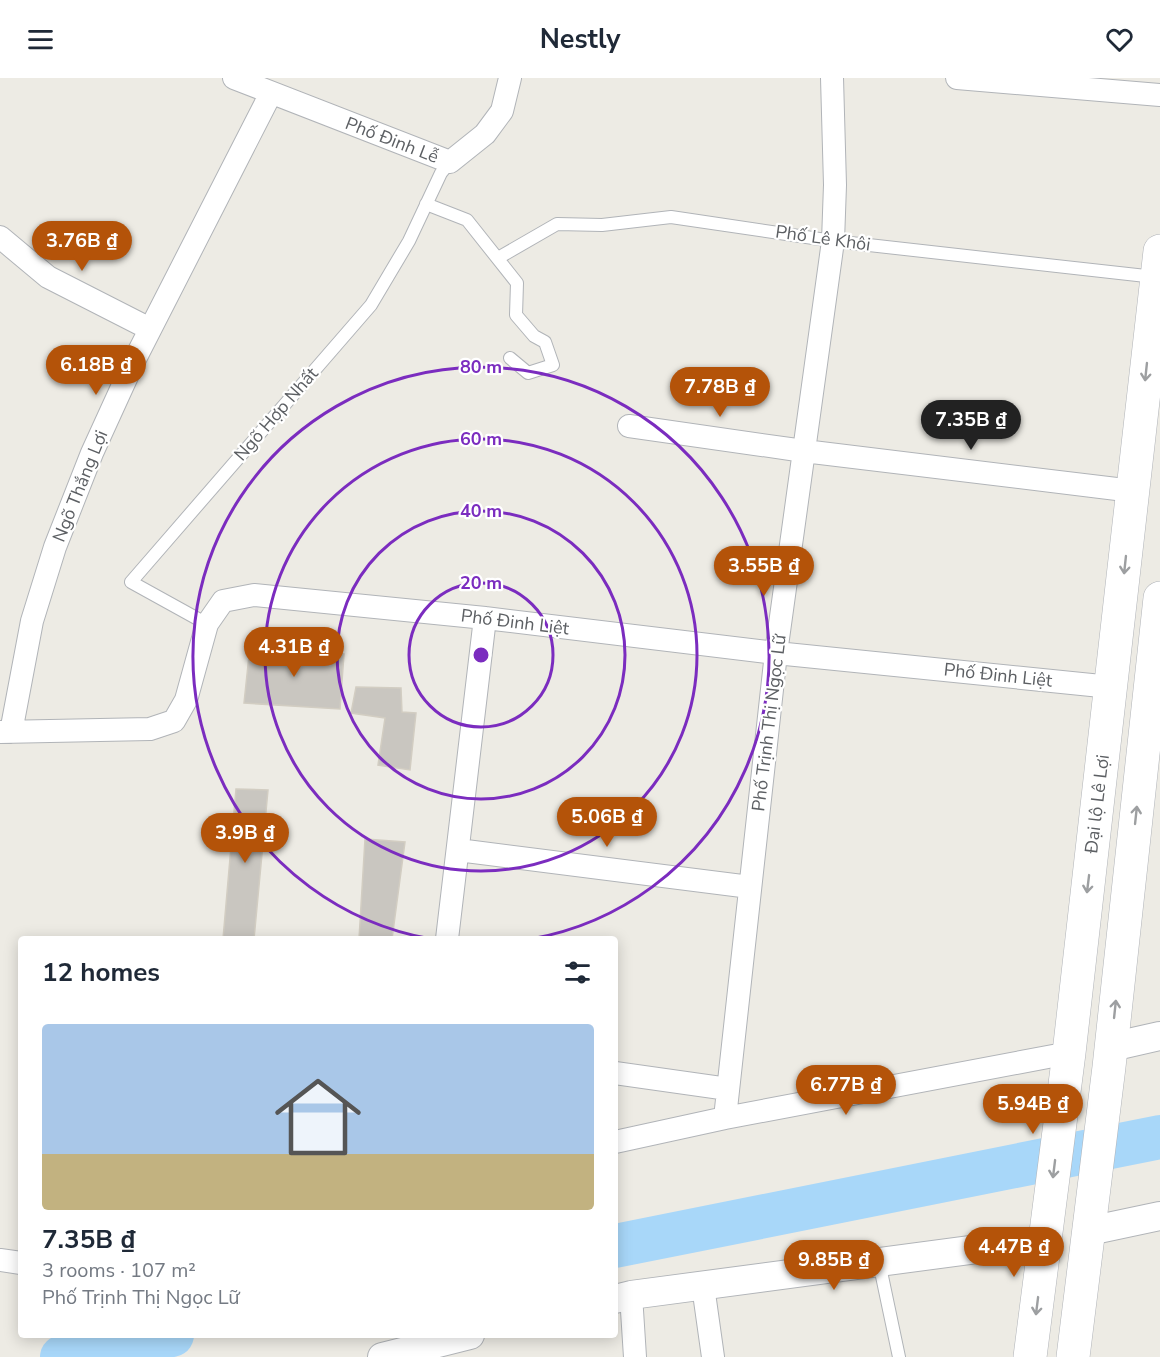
<!DOCTYPE html>
<meta charset="utf-8">
<style>
:root{--surface:#fff;--page:#f2f2f3;--text:#1f2937;--muted:#747a83;--accent:#b45309}
body{margin:0;font-family:"Nunito Sans",sans-serif;background:var(--page);color:var(--text);height:100vh;display:flex;flex-direction:column;font-size:22px;white-space:nowrap}
*{box-sizing:border-box;margin:0}
p{font-size:20px;color:var(--muted)}
.icon{flex:none;width:33px;height:33px;fill:none;stroke:currentColor;stroke-width:2;stroke-linecap:round;stroke-linejoin:round}
.map{position:relative;flex:1;overflow:hidden}
.sheet{position:absolute;left:18px;top:858px;width:600px;height:402px;display:flex;flex-direction:column;background:var(--surface);border-radius:6px;box-shadow:0 3px 15px #0003}
.sheet>*{flex:none}
.price{position:absolute;translate:-50% -51px;padding:0 14px;border-radius:21px;background:var(--accent);color:#fff;font-size:20px;line-height:39px;filter:drop-shadow(0 2px 3px #0008)}
.price::after{content:'';position:absolute;left:50%;top:36px;width:18px;height:14px;margin-left:-9px;background:inherit;clip-path:polygon(0 0,100% 0,50% 100%)}
.price.current{background:#222;color:#fff}
ul{padding:0;list-style:none}
li{display:grid;align-content:center;gap:12px;height:318px;padding:0 24px}
li span{display:grid;place-items:center;height:186px;border-radius:6px;color:#555}
li>.icon{margin-inline-start:auto}
span .icon{width:108px;height:108px;fill:#fffc;stroke-width:1}
li b{font-size:26px}
h2{display:flex;justify-content:space-between;align-items:center;height:72px;padding:0 24px;font-size:26px}
header{display:flex;justify-content:space-between;align-items:center;height:78px;padding:0 24px;background:var(--surface);font-size:27px;font-weight:700}
.map>svg:first-child{display:block}
.lines{fill:none;stroke-linecap:round;stroke-linejoin:round}
.river{stroke:#a8d7f9;stroke-width:44}
.building{fill:#c9c6c0;stroke:#d2cdc2;stroke-width:1.5}
.service-casing{stroke:#b1b4b8;stroke-width:14}
.minor-casing{stroke:#b1b4b8;stroke-width:24}
.tertiary-casing{stroke:#b1b4b8;stroke-width:30}
.secondary-casing{stroke:#b0b3b8;stroke-width:34}
.service{stroke:#fff;stroke-width:12}
.minor{stroke:#fff;stroke-width:22}
.tertiary{stroke:#fff;stroke-width:28}
.secondary{stroke:#fff;stroke-width:33}
.oneway{stroke:#9d9fa1}
.ring{fill:none;stroke:#7b2cbf;stroke-width:3}
.labels{text-anchor:middle;stroke-width:4.5;stroke-linejoin:round;paint-order:stroke}
.street-label{font-size:18px;fill:#5c5f63;stroke:#fff}
.centre{fill:#7b2cbf;stroke:#fff;stroke-width:3}
.ring-label{font-size:18px;text-anchor:middle;font-weight:bold;fill:#7b2cbf;stroke:#fff;stroke-width:4.5;stroke-linejoin:round;paint-order:stroke}
</style>
<header><svg class="icon" aria-label="menu" viewBox="0 0 24 24"><path d="M4 6h16M4 12h16M4 18h16"/></svg>Nestly<svg class="icon" aria-label="heart" viewBox="0 0 24 24"><path d="M12 20l-8-8c-3-5 5-10 8-4 3-6 11-1 8 4z"/></svg></header>
<div class="map">
<svg width="1160" height="1279" viewBox="0 0 1160 1279">
<rect width="100%" height="100%" fill="#edebe4"/>
<g class="lines">
<path class="river" d="M 615,1168 L 1160,1059
M 62,1279 L 172,1257"/>
</g>
<path class="building" d="M 250,568 L 344,576 L 340,631 L 244,625 Z
M 356,609 L 401,610 L 402,634 L 416,635 L 410,692 L 378,687 L 385,640 L 351,635 Z
M 236,711 L 268,712 L 254,861 L 223,861 Z
M 365,761 L 405,764 L 392,861 L 359,861 Z"/>
<g class="lines">
<defs>
<path id="service" d="M 426,126 L 467,142 L 517,205 L 516,237 L 534,258 L 545,264 L 553,287 L 528,295 L 510,280
M 498,180 L 557,146 L 602,147 L 671,139 L 833,163 L 1155,199
M 207,546 L 131,504 L 371,227 L 409,163 L 441,95 L 450,84
M 879,1184 L 899,1279"/>
<path id="minor" d="M 234,0 L 450,84 L 485,56 L 502,33 L 510,0
M 957,0 L 1160,17
M 0,159 L 48,199 L 150,251
M 629,348 L 804,373 L 1133,413
M 0,654 L 150,651 L 174,643 L 186,622 L 207,546 L 223,523 L 254,517 L 485,540 L 776,575 L 1111,609
M 11,654 L 32,543 L 55,469 L 92,375 L 134,283 L 271,15
M 458,772 L 750,809
M 447,861 L 485,540
M 615,995 L 728,1011
M 725,1040 L 776,575 L 833,163 L 835,107 L 832,0
M 615,1064 L 725,1040 L 1069,975
M 0,1182 L 21,1185
M 703,1208 L 713,1279
M 631,1217 L 635,1279"/>
<path id="tertiary" d="M 1111,969 L 1160,958
M 1089,1153 L 1160,1138
M 615,1221 L 631,1217 L 1045,1162
M 382,1279 L 470,1257"/>
<path id="secondary" d="M 1030,1279 L 1069,975 L 1160,173
M 1073,1279 L 1109,989 L 1160,520"/>
</defs>
<use href="#service" class="service-casing"/>
<use href="#minor" class="minor-casing"/>
<use href="#tertiary" class="tertiary-casing"/>
<use href="#secondary" class="secondary-casing"/>
<use href="#service" class="service"/>
<use href="#minor" class="minor"/>
<use href="#tertiary" class="tertiary"/>
<use href="#secondary" class="secondary"/>
</g>
<defs><path id="oneway-shaft" d="M-6 0H5M1.5-3L5.5 0L1.5 3" fill="none" stroke-width="1.6" stroke-linecap="round" stroke-linejoin="round" transform="scale(1.5)"/></defs>
<g class="oneway">
<use href="#oneway-shaft" transform="translate(1146 294) rotate(96)"/>
<use href="#oneway-shaft" transform="translate(1125 487) rotate(96)"/>
<use href="#oneway-shaft" transform="translate(1136 737) rotate(-84)"/>
<use href="#oneway-shaft" transform="translate(1088 806) rotate(97)"/>
<use href="#oneway-shaft" transform="translate(1115 931) rotate(-84)"/>
<use href="#oneway-shaft" transform="translate(1054 1091) rotate(97)"/>
<use href="#oneway-shaft" transform="translate(1037 1228) rotate(97)"/>
</g>
<g class="ring">
<circle cx="481" cy="577" r="72"/>
<circle cx="481" cy="577" r="144"/>
<circle cx="481" cy="577" r="216"/>
<path d="M431 861A288 288 0 1 1 531 861"/>
</g>
<g class="labels">
<g class="street-label">
<text transform="translate(392 62) rotate(21)" y="6">Phố Đinh Lễ</text>
<text transform="translate(823 160) rotate(8)" y="6">Phố Lê Khôi</text>
<text transform="translate(276 336) rotate(-49)" y="6">Ngõ Hợp Nhất</text>
<text transform="translate(80 408) rotate(-68)" y="6">Ngõ Thắng Lợi</text>
<text transform="translate(515 544) rotate(7)" y="6">Phố Đinh Liệt</text>
<text transform="translate(998 597) rotate(6)" y="6">Phố Đinh Liệt</text>
<text transform="translate(769 645) rotate(-83)" y="6">Phố Trịnh Thị Ngọc Lữ</text>
<text transform="translate(1097 726) rotate(-83)" y="6">Đại lộ Lê Lợi</text>
</g>
</g>
<circle cx="481" cy="577" r="9" class="centre"/>
<g class="ring-label">
<text x="481" y="295">80 m</text>
<text x="481" y="367">60 m</text>
<text x="481" y="439">40 m</text>
<text x="481" y="511">20 m</text>
</g>
</svg>
<b class="price" style="left:82px;top:194px">3.76B ₫</b>
<b class="price" style="left:96px;top:318px">6.18B ₫</b>
<b class="price" style="left:720px;top:340px">7.78B ₫</b>
<b class="price current" style="left:971px;top:373px">7.35B ₫</b>
<b class="price" style="left:764px;top:519px">3.55B ₫</b>
<b class="price" style="left:294px;top:600px">4.31B ₫</b>
<b class="price" style="left:607px;top:770px">5.06B ₫</b>
<b class="price" style="left:245px;top:786px">3.9B ₫</b>
<b class="price" style="left:846px;top:1038px">6.77B ₫</b>
<b class="price" style="left:1033px;top:1057px">5.94B ₫</b>
<b class="price" style="left:1014px;top:1200px">4.47B ₫</b>
<b class="price" style="left:834px;top:1213px">9.85B ₫</b>
<section class="sheet">
<h2>12 homes<svg class="icon" aria-label="filters" viewBox="0 0 24 24"><path d="M4 7h16M4 17h16"/><circle cx="9" cy="7" r="2"/><circle cx="15" cy="17" r="2"/></svg></h2>
<ul>
<li><span style="background:linear-gradient(#a9c7e8 70%,#c2b280 0)"><svg class="icon" aria-label="home" viewBox="0 0 24 24"><path d="M3 11l9-7 9 7M6 9v11h12V9"/></svg></span><div><b>7.35B ₫</b><p>3 rooms · 107 m²</p><p>Phố Trịnh Thị Ngọc Lữ</p></div></li>
</ul>
</section>
</div>
